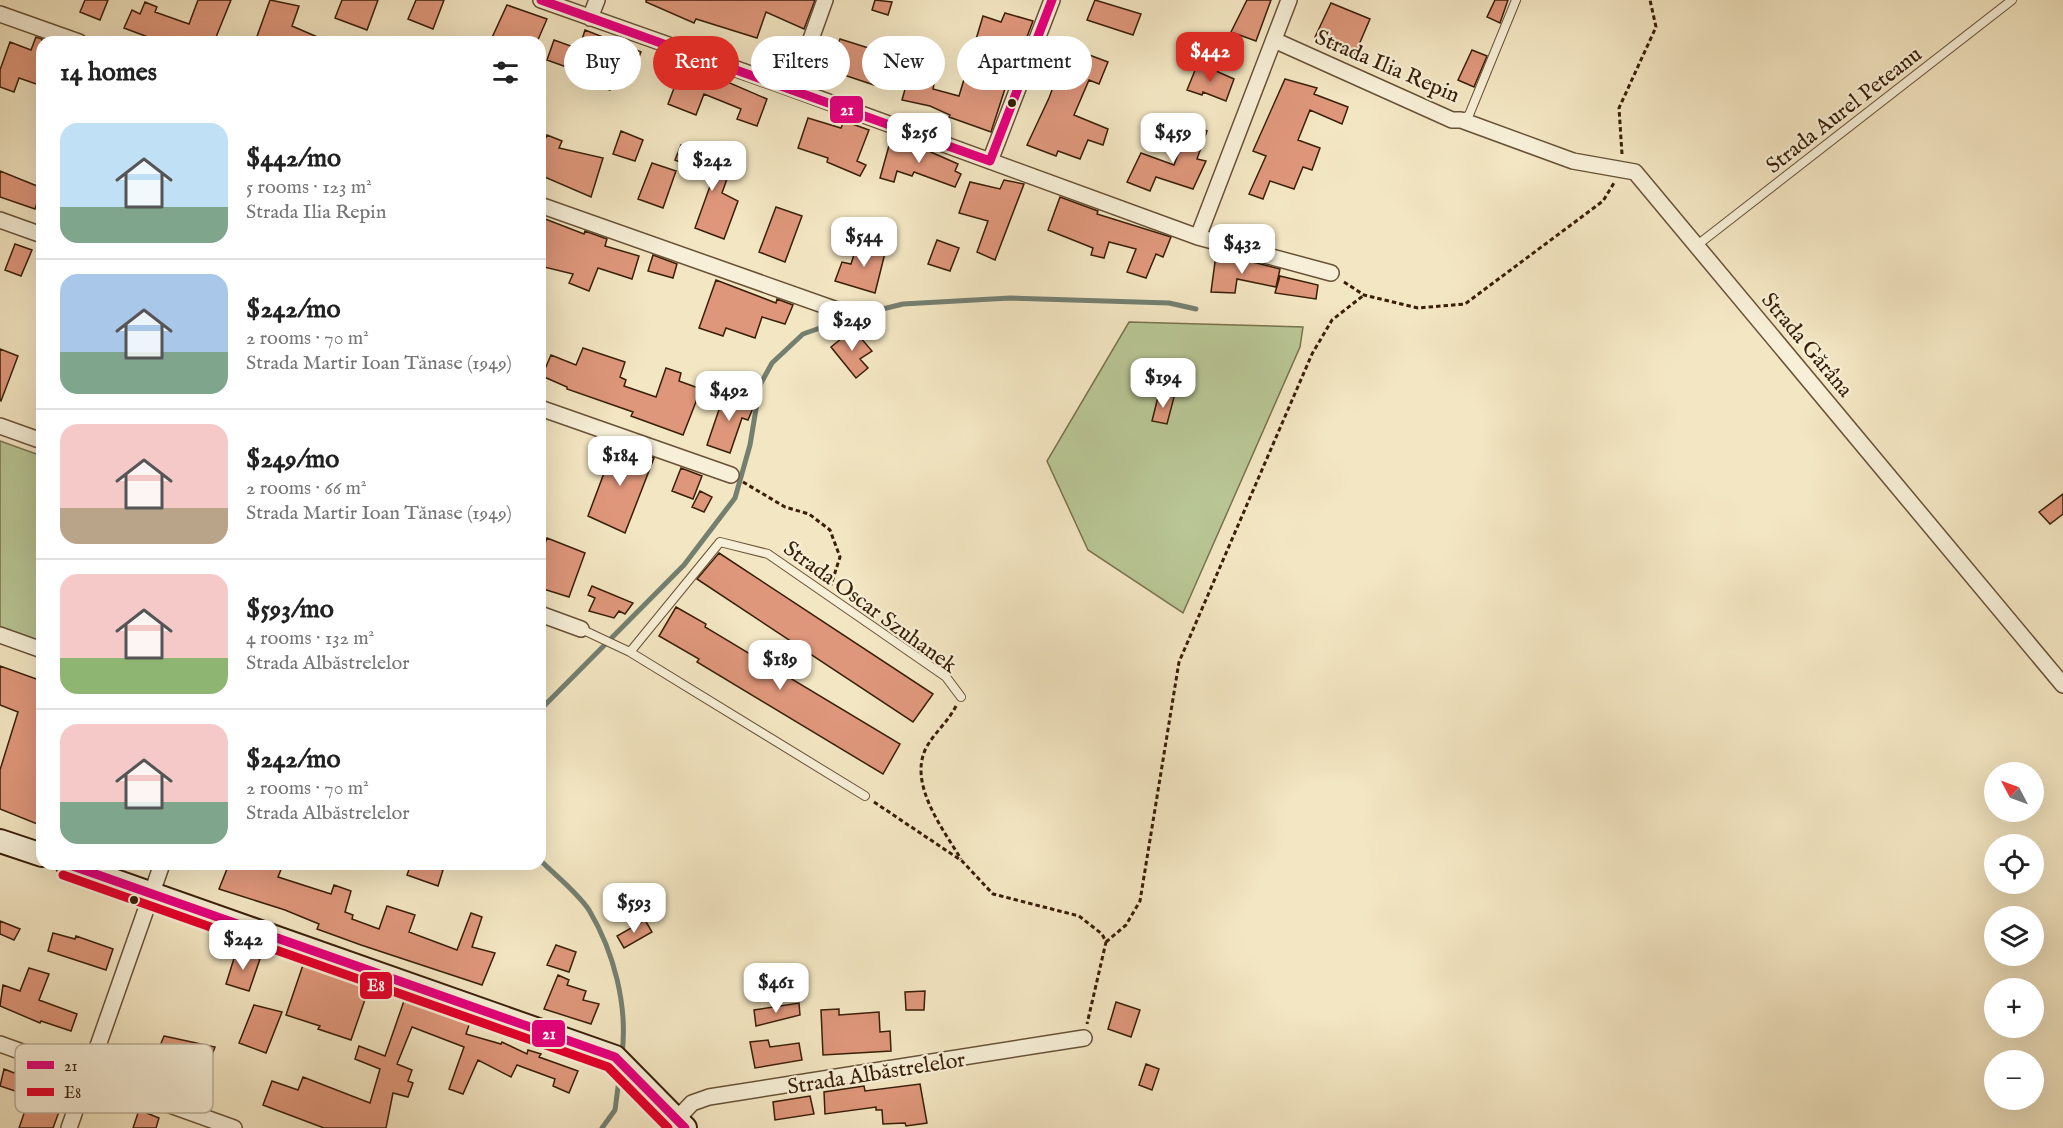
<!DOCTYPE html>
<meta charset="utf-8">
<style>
:root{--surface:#fff;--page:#f2f2f2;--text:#222;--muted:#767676;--line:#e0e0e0;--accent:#d93025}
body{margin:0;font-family:"IM FELL English",serif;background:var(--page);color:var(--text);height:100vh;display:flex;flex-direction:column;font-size:22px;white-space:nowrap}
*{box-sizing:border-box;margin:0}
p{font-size:20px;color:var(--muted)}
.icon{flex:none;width:33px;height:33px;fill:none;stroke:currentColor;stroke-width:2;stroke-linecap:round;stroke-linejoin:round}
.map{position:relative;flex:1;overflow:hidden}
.details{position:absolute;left:36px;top:36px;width:510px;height:834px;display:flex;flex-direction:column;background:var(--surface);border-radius:18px;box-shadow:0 6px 24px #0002}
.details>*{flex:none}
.hud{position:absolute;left:564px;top:36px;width:570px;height:54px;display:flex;gap:12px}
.needle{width:39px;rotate:311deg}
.fabs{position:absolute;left:1984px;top:762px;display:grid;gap:12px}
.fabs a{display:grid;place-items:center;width:60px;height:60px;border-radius:50%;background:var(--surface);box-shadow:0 6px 24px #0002;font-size:30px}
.price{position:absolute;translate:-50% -51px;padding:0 14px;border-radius:12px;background:#fff;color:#222;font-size:20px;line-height:39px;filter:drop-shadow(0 2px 3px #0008)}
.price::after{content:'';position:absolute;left:50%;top:36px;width:18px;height:14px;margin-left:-9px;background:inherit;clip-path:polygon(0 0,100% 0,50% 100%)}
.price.selected{background:var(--accent);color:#fff}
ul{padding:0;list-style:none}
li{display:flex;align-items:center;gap:18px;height:150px;padding:0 24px}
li+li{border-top:2px solid var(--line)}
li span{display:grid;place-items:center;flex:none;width:168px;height:120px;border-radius:18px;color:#555}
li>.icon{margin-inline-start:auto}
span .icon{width:72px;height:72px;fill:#fffc;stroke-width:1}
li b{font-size:26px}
h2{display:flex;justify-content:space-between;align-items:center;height:72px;padding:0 24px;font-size:26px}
.pill{padding:0 21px;border-radius:27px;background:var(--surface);box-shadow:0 6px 24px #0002;font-size:21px;line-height:54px}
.pill.selected{background:var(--accent);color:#fff}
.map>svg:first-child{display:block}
.green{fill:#b9c695;stroke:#79724e;stroke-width:1.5}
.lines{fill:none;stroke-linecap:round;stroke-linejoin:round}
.stream{stroke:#747f70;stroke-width:5}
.building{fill:#df977b;stroke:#391f08;stroke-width:1.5}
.lane-casing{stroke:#685136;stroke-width:10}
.street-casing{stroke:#685136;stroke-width:18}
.secondary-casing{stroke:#391f08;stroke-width:26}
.path{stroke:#391f08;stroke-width:3;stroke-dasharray:4.5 3;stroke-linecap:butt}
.lane{stroke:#f7efd7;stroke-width:8}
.street{stroke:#f7efd7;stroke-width:15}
.secondary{stroke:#f7efd7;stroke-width:22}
.bus-1-casing{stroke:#f7efd7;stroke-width:14}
.bus-2-casing{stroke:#f7efd7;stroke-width:14}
.bus-1{stroke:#e5007d;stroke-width:9}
.bus-2{stroke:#e4002b;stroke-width:9}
.bus-dot{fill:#391f08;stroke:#f7efd7;stroke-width:2}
.labels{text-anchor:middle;stroke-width:4.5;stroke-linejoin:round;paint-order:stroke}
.street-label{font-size:22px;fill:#391f08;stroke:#f7efd7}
.key{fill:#f7efd7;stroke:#beb199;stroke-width:1.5}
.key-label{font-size:16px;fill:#391f08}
.line-badge{stroke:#f7efd7;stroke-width:2}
.badge-label{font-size:16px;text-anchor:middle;font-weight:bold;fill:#fff}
</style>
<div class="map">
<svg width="2063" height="1128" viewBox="0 0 2063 1128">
<rect width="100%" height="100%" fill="#f3e6c2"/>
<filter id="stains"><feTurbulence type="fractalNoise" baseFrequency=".00333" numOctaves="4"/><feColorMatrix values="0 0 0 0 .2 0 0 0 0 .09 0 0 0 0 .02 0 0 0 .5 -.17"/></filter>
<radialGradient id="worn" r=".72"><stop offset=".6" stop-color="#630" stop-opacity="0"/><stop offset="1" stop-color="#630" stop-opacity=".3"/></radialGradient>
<path class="green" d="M 1129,322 L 1303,327 L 1300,347 L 1183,613 L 1088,550 L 1047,461 Z
M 0,441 L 42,456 L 42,642 L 0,627 Z"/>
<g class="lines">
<path class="stream" d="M 540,710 L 684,565 L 735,498 L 750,445 L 760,385 L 772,363 L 803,334 L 854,316 L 903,304 L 1010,298 L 1169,303 L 1196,309
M 540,860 C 555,875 577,892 589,910 C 614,952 628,1006 622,1054
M 602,1128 L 615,1110 L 620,1072"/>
</g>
<path class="building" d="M 85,0 L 108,0 L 100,20 L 80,12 Z
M 198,0 L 231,0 L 214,42 L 161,42 L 124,28 L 132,10 L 140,14 L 145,2 L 157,7 L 155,12 L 189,24 Z
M 270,0 L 299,6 L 292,26 L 329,42 L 255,42 Z
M 342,0 L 378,0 L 367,30 L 335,18 Z
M 416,0 L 444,0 L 433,29 L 408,19 Z
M 646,0 L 815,0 L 804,29 L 766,12 L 757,38 L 696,19 L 694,23 L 646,2 Z
M 875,0 L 892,2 L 888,15 L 872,10 Z
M 1095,0 L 1141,14 L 1133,35 L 1087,20 Z
M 1247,0 L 1271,0 L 1256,41 L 1231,32 Z
M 1495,0 L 1508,0 L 1500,23 L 1487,17 Z
M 1331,3 L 1370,19 L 1355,54 L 1315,37 Z
M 507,5 L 547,19 L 537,42 L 490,42 Z
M 1005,13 L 1033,21 L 1017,63 L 1014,61 L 991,132 L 949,117 L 950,115 L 930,106 L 902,100 L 909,75 L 934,84 L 933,89 L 959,96 L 983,16 L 1001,22 Z
M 585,30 L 641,52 L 632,74 L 618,69 L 610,90 L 569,77 L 572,69 L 547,60 L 554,40 L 579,49 Z
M 36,37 L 42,39 L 42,86 L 19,78 L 14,92 L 0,87 L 0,70 L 10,42 L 31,50 Z
M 840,39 L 875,50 L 876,47 L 897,53 L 888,78 L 877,75 L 874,85 L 829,70 Z
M 1068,47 L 1108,62 L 1099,84 L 1089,80 L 1074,115 L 1108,129 L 1103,145 L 1088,140 L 1080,159 L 1058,151 L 1056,156 L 1027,145 L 1049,98 Z
M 1472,50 L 1487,56 L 1474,87 L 1458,80 Z
M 1198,63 L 1234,79 L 1226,101 L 1203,92 L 1202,95 L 1187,90 Z
M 682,67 L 715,80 L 716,77 L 767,99 L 757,126 L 737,119 L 741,109 L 704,94 L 696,115 L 668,104 Z
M 1285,79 L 1317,88 L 1314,94 L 1348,107 L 1342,124 L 1310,110 L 1298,140 L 1320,148 L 1312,170 L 1303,167 L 1294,189 L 1270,181 L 1263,199 L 1249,194 L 1266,156 L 1253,151 Z
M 808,118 L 841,128 L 844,121 L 869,130 L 857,161 L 866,165 L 860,176 L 827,162 L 828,158 L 798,148 Z
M 1190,123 L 1207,131 L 1197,159 L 1206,161 L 1193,189 L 1156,177 L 1150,191 L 1127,182 L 1141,153 L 1174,165 Z
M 621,131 L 643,140 L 635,161 L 613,154 Z
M 547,135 L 562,141 L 559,148 L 603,158 L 591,197 L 540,175 L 540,151 Z
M 890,142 L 906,147 L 908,142 L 958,164 L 955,171 L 961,174 L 955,187 L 914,172 L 912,176 L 897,171 L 894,182 L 880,178 Z
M 681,145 L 732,165 L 722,193 L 738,201 L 724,239 L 695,228 L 714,175 L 675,160 Z
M 652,163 L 676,171 L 663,208 L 638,199 Z
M 0,171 L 42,188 L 35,209 L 0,197 Z
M 1004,180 L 1024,184 L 995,260 L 977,252 L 988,221 L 959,213 L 970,182 L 1000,189 Z
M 1060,197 L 1098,211 L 1097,214 L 1171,237 L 1163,257 L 1156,254 L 1146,278 L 1127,272 L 1136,249 L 1109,242 L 1104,258 L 1091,255 L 1093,248 L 1048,230 Z
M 776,207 L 802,216 L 785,262 L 759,252 Z
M 540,217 L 584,234 L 585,231 L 607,239 L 605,246 L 639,256 L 632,279 L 598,268 L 589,291 L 569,283 L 573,274 L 540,266 Z
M 937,240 L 959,248 L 950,271 L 928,264 Z
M 871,242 L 887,245 L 875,293 L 835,281 L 842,262 L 851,264 L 856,248 L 868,251 Z
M 15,244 L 32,250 L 21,276 L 5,270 Z
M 653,255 L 677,264 L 673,278 L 648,271 Z
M 1245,260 L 1280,269 L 1276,287 L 1237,279 L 1235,293 L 1211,292 L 1215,262 Z
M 1280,276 L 1318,285 L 1316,299 L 1275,293 Z
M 716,280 L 776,303 L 777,299 L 793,305 L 785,324 L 762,317 L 755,338 L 726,328 L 723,336 L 699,328 Z
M 853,329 L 872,351 L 860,359 L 868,368 L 856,378 L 831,347 Z
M 583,348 L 625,362 L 620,377 L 626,380 L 624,386 L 656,397 L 666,368 L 681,373 L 679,381 L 701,389 L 683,435 L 631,416 L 633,412 L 567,389 L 567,387 L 542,376 L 551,355 L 576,365 Z
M 0,349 L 18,356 L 1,401 L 0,400 Z
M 725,392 L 755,403 L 748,420 L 742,418 L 730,453 L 707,445 Z
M 1159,393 L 1174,397 L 1167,424 L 1152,421 Z
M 616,445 L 654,458 L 625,533 L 588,516 L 607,465 L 601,462 L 606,450 L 613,453 Z
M 681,468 L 702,476 L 693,499 L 672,491 Z
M 700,491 L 712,497 L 704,512 L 692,507 Z
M 2063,494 L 2063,514 L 2050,524 L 2039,512 Z
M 547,538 L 585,553 L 569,597 L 540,588 L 540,557 Z
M 719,553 L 933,694 L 913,722 L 697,579 Z
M 592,586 L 599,589 L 633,603 L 625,614 L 619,611 L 614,618 L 589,611 L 595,598 L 588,595 Z
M 676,607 L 706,624 L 705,627 L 900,744 L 883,774 L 697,662 L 699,659 L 659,636 Z
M 0,666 L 42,681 L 42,826 L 0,809 L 0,770 L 18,712 L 0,705 Z
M 229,864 L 274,864 L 282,867 L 278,877 L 331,894 L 334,885 L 351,891 L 345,912 L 353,915 L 352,919 L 379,929 L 387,906 L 415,915 L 409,932 L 457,950 L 471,913 L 482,917 L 472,947 L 495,953 L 482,985 L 361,945 L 317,929 L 319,924 L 285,910 L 219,889 Z
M 411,864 L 425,864 L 443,870 L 438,886 L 407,875 Z
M 645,920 L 652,932 L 624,948 L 617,936 Z
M 0,921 L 20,929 L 14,940 L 0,934 Z
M 53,933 L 75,939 L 76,936 L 113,949 L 106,970 L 48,951 Z
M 556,945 L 576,952 L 569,972 L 547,965 Z
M 236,952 L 260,959 L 249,991 L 226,984 Z
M 304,962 L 369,988 L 351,1040 L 318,1029 L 320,1026 L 286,1015 Z
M 29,968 L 49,974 L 39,1000 L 77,1014 L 71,1031 L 41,1021 L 40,1023 L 0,1006 L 3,985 L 20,991 Z
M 558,975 L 569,980 L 567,985 L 586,991 L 583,1000 L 599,1004 L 591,1024 L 544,1009 Z
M 925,991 L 924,1010 L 906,1010 L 905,992 Z
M 405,998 L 470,1022 L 466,1034 L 501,1044 L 502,1042 L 527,1054 L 528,1050 L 541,1054 L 539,1057 L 578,1071 L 569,1093 L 553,1086 L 555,1079 L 517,1065 L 511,1077 L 478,1060 L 463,1094 L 449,1089 L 464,1047 L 412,1027 L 397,1064 L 412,1070 L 408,1081 L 413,1083 L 408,1097 L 393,1093 L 386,1128 L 324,1128 L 263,1105 L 272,1081 L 298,1090 L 303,1077 L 370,1103 L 380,1069 L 355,1059 L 359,1046 L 385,1056 Z
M 1116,1002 L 1140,1010 L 1131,1037 L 1108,1029 Z
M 799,1003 L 800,1015 L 756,1026 L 754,1010 Z
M 254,1005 L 282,1012 L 266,1053 L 239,1043 Z
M 839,1009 L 839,1015 L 879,1012 L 880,1032 L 890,1031 L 891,1051 L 823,1055 L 821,1010 Z
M 164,1036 L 215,1047 L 202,1081 L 175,1073 L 180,1055 L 159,1048 Z
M 768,1040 L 770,1047 L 799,1043 L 802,1060 L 755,1068 L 750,1042 Z
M 1146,1064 L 1159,1069 L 1152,1090 L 1139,1085 Z
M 4,1069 L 66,1093 L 53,1128 L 19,1128 L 30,1096 L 0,1086 Z
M 920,1084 L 927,1123 L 906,1126 L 905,1123 L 883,1124 L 882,1110 L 876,1110 L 876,1107 L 825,1114 L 824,1092 L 864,1086 L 865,1091 Z
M 810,1096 L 814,1114 L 775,1120 L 773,1102 Z
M 139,1110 L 159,1118 L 156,1128 L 133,1128 Z"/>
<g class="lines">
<defs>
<path id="lane" d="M 1462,119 L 1469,115 L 1516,0
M 1696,246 L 2012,0
M 581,629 L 630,652 L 865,796
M 630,652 L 720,542 L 768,554 L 946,677 L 961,697"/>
<path id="street" d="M 541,0 L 793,89 L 1198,237 L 1331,273
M 0,14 L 79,42
M 590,18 L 597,0
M 1274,40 L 1452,120 L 1461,120 L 1573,161 L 1635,172 L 2063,685
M 793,89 L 825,0
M 990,161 L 1052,0
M 540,205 L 840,311
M 0,220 L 42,235
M 1198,237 L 1289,0
M 540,408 L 731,475
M 0,426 L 42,441
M 540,614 L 581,629
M 0,635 L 42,650
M 0,1044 L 234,1128
M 676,1120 L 692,1103 L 709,1097 L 1084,1038
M 69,1128 L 162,864"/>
<path id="secondary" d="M 0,841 L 42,855
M 67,864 L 615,1057 L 685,1128"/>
</defs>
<use href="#lane" class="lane-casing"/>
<use href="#street" class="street-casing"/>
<use href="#secondary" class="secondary-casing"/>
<path class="path" d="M 1622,154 L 1619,108 L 1656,27 L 1650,0
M 1344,282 L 1364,295 L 1418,308 L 1465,304 L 1603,201 L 1614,183
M 743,482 L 785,507 L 809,514 L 830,530 L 840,557 L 831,585
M 956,706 C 948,722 934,733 926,748 C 908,784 943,829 961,859
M 874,802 L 962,861 L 993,894 L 1079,916 L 1102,934 L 1106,942 L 1087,1024
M 1106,942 L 1126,925 L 1140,901 L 1179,662 L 1312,354 L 1332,320 L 1364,295"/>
<use href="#lane" class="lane"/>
<use href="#street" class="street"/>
<use href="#secondary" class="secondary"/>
<defs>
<path id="bus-1" d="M 541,0 L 990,161 L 1052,0
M 67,864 L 615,1057 L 685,1128"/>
<path id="bus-2" d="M 63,875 L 608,1067 L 668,1128"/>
</defs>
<use href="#bus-1" class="bus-1-casing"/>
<use href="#bus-2" class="bus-2-casing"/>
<use href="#bus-1" class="bus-1"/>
<use href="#bus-2" class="bus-2"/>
</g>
<g class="bus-dot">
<circle cx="1012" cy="103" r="5"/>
<circle cx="134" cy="900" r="5"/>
</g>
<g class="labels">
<g class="street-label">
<text transform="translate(1388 65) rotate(23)" y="8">Strada Ilia Repin</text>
<text transform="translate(1843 109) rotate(-38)" y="8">Strada Aurel Peteanu</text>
<text transform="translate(1808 344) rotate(50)" y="8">Strada Gărâna</text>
<text transform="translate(871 606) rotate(36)" y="8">Strada Oscar Szuhanek</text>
<text transform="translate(876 1072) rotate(-9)" y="8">Strada Albăstrelelor</text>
</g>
</g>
<rect x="15" y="1044" width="198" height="69" rx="9" class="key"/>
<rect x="27" y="1061" width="27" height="8" fill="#e5007d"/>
<rect x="27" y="1088" width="27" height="8" fill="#e4002b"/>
<g class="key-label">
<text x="64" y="1071">21</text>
<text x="64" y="1098">E8</text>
</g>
<g class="line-badge">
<rect x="829" y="95" width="35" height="29" rx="6" fill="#e5007d"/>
<rect x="359" y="971" width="34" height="29" rx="6" fill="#e4002b"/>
<rect x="531" y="1019" width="35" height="29" rx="6" fill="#e5007d"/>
</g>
<g class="badge-label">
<text x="847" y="115">21</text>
<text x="376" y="991">E8</text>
<text x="549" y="1039">21</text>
</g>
<rect width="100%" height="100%" filter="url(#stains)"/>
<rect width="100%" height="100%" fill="url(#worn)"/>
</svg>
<div class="fabs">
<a><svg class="needle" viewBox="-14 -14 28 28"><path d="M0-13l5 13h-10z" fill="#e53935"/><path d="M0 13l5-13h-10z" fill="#767676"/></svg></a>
<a><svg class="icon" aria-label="locate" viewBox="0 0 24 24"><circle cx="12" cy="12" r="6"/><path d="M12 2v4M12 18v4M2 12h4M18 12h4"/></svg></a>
<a><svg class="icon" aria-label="layers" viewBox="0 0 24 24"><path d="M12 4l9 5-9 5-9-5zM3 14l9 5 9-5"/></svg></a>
<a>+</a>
<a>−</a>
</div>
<b class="price selected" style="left:1210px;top:83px">$442</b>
<b class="price" style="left:919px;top:164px">$256</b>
<b class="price" style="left:1173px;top:164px">$459</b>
<b class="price" style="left:712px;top:192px">$242</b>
<b class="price" style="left:864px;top:268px">$544</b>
<b class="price" style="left:1242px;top:275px">$432</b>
<b class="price" style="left:852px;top:352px">$249</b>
<b class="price" style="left:1163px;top:409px">$194</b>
<b class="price" style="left:729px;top:422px">$492</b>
<b class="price" style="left:620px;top:487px">$184</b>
<b class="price" style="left:780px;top:691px">$189</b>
<b class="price" style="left:634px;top:934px">$593</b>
<b class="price" style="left:243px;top:971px">$242</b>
<b class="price" style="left:776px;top:1014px">$461</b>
<div class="hud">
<a class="pill">Buy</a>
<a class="pill selected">Rent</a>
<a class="pill">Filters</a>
<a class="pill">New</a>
<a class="pill">Apartment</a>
</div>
<section class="details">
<h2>14 homes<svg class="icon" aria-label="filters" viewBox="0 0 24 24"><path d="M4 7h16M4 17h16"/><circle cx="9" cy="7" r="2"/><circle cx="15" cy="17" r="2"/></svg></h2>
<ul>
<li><span style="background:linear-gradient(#bfe0f5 70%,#7fa58c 0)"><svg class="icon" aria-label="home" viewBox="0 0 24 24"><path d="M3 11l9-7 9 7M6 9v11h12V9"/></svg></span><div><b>$442/mo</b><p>5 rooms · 123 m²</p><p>Strada Ilia Repin</p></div></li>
<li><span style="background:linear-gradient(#a9c7e8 65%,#7fa58c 0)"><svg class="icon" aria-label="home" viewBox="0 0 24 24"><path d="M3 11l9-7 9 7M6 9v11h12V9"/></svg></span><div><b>$242/mo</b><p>2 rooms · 70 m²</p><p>Strada Martir Ioan Tănase (1949)</p></div></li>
<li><span style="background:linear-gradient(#f6c9c9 70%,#b9a48a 0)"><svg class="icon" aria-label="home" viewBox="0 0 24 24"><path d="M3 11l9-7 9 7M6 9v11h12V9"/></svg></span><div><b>$249/mo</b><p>2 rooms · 66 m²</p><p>Strada Martir Ioan Tănase (1949)</p></div></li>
<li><span style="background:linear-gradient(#f6c9c9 70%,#8fb573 0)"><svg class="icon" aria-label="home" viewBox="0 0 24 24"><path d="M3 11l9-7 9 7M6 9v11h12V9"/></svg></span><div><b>$593/mo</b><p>4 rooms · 132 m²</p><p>Strada Albăstrelelor</p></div></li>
<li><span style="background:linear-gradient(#f6c9c9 65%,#7fa58c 0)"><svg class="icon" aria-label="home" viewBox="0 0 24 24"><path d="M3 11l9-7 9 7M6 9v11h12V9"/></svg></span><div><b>$242/mo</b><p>2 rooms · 70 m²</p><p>Strada Albăstrelelor</p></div></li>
</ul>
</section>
</div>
